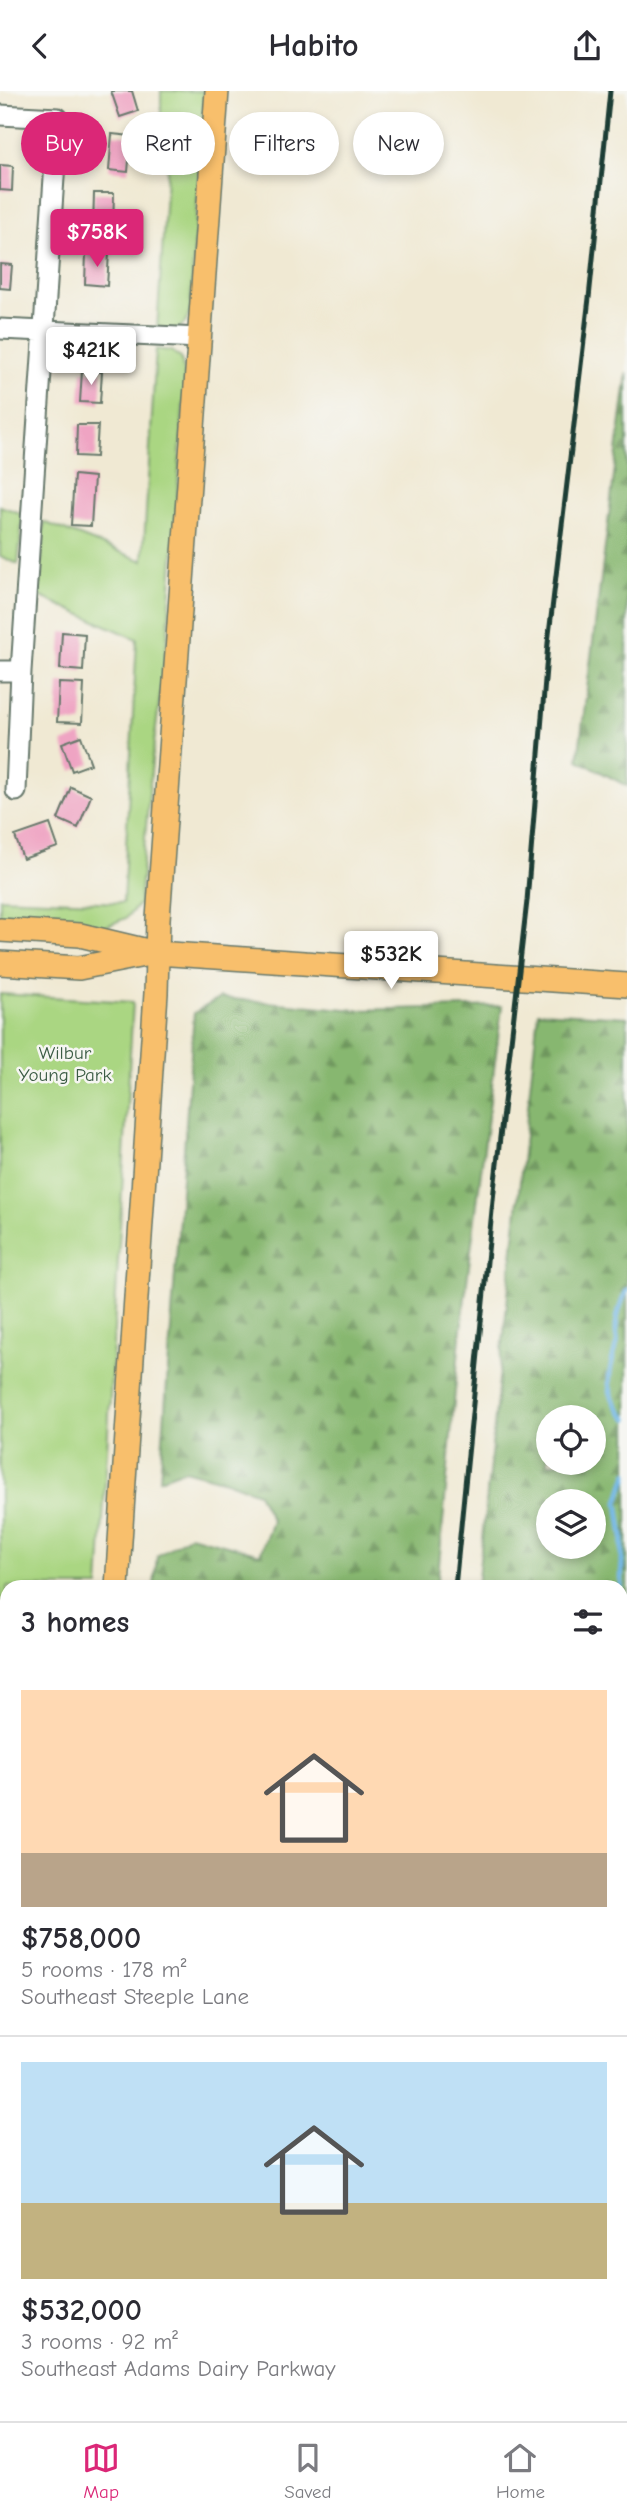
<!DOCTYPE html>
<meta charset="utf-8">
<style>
:root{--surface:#fff;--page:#f2f2f3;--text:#2b2b33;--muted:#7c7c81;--line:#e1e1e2;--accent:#db2777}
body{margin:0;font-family:"Comic Neue",sans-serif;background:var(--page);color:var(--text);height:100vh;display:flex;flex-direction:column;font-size:26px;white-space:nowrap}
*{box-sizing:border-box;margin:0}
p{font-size:23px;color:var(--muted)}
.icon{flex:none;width:38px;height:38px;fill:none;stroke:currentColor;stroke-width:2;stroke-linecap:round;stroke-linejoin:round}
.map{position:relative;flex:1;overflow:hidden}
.sheet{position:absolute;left:0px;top:1489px;width:628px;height:842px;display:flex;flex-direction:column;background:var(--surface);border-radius:21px 21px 0 0;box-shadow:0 4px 10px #0003}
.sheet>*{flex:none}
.top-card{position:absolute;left:21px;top:21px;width:586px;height:63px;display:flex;gap:14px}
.tools{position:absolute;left:536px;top:1314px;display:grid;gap:14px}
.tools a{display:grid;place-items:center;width:70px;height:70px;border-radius:50%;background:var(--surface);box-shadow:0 4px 10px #0003;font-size:35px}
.price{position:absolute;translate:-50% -60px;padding:0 16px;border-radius:7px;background:#fff;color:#222;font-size:23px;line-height:46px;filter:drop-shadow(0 2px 4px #0008)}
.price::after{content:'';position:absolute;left:50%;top:42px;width:21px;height:16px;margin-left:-10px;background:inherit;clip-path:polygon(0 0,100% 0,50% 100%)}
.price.on{background:var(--accent);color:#fff}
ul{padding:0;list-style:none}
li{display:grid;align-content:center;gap:14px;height:371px;padding:0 21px}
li+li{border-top:2px solid var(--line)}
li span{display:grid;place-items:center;height:217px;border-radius:0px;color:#555}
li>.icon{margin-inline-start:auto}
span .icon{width:126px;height:126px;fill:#fffc;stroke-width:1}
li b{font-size:30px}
h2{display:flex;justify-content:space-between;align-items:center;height:84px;padding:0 21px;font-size:30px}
.pill{padding:0 24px;border-radius:32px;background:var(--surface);box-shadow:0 4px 10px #0003;font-size:24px;line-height:63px}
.pill.on{background:var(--accent);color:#fff}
header{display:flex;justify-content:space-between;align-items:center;height:91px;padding:0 21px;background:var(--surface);font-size:32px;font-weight:600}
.menu{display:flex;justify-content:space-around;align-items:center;height:98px;border-top:2px solid var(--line);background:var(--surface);font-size:19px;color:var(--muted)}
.menu a{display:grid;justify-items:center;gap:4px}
.menu .on{color:var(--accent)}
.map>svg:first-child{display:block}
.green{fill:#aad682;stroke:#648a5b;stroke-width:2}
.forest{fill:url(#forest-firs);stroke:#537a52;stroke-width:2;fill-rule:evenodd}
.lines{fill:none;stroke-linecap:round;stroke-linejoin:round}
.stream{stroke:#6fb6e6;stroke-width:5}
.building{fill:#efa4c3}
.minor-casing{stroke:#68796c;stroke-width:23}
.major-casing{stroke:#68796c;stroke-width:26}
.minor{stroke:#fff;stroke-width:19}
.major{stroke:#f8bf6c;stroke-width:23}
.rail{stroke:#1f3d34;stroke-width:5}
.labels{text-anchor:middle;stroke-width:5;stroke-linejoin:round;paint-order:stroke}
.park-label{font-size:19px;fill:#3b5c44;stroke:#f6f6f2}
</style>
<header><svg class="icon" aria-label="back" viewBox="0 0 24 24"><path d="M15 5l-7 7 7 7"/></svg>Habito<svg class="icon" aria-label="share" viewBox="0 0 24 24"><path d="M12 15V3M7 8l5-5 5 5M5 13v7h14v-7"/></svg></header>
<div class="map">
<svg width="627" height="2330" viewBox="0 0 627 2330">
<defs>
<pattern id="forest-firs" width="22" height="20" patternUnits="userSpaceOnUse" patternTransform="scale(1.75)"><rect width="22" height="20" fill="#87b770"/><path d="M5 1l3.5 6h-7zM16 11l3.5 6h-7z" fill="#6e965d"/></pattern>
</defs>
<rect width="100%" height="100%" fill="#f6f6f2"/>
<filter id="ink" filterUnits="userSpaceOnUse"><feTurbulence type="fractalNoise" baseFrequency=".0143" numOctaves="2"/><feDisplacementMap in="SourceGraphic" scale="14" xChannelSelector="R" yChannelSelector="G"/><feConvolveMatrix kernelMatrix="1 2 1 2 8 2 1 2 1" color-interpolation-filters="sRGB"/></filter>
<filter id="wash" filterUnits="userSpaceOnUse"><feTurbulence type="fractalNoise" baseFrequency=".00686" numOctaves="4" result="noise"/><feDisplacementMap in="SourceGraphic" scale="28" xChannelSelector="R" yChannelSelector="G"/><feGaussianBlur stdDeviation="1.57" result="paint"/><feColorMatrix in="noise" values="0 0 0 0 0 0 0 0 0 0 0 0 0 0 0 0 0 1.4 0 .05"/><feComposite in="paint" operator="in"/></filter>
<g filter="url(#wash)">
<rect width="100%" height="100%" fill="#f0e9d3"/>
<path class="green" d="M 161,0 L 204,0 L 190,221 L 185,232 L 177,239 L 157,239 L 170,39 L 161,37 Z
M 156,258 L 171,260 L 181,267 L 185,288 L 168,540 L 152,669 L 139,813 L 126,827 L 104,836 L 0,832 L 0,807 L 123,812 L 137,548 L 39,505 L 44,431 L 143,470 Z
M 0,415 L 23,423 L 18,473 L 0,465 Z
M 0,903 L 133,911 L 99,1496 L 7,1496 L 7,1811 L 0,1811 Z"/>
<path class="forest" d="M 627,282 L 627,695 L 578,669 Z
M 220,907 L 357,919 L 502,915 L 460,1246 L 437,1496 L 154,1496 L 157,1465 L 190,1444 L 260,1463 L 272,1430 L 258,1402 L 226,1390 L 184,1379 L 160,1388 L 194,922 Z
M 538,921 L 627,926 L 627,2237 L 621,2239 L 621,1496 L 477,1496 ZM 593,1326 L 593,1372 L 548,1372 L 548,1326 ZM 593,1410 L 593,1456 L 548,1456 L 548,1410 Z
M 262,2324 L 425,2324 L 425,2330 L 261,2330 Z
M 469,2324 L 616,2324 L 617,2330 L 470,2330 Z"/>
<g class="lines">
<path class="stream" d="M 627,1199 C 621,1211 617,1223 616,1236 C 615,1241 618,1246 617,1252 C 609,1282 601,1301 627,1327
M 621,1496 L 623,1446 L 618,1411 L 627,1383
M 621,2121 L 626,2125 L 627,2131
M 627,2145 L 624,2157 L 627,2163
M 621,2224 L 627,2222
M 595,2324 L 599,2330"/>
</g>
<g id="blocks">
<path class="building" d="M 111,0 L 132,0 L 138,20 L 120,26 Z
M 112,43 L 131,45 L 128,81 L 109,79 Z
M 0,74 L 13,75 L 12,100 L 0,99 Z
M 94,102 L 114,102 L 113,137 L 93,136 Z
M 86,161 L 109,162 L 107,195 L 85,193 Z
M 0,173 L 12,174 L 10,198 L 0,197 Z
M 82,280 L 102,281 L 100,312 L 80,311 Z
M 77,334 L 98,334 L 96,366 L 76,365 Z
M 74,384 L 94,386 L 91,435 L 71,434 Z
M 62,541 L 85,543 L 83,580 L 60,578 Z
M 59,592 L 84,593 L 82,632 L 57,631 Z
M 81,645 L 91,673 L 72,680 L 62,652 Z
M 71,696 L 91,705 L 78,737 L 58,728 Z
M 50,733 L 58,756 L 23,768 L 15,745 Z"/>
</g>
</g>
<g filter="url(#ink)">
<use href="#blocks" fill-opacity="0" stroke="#68796c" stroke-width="2"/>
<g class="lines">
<defs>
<path id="minor" d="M 0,24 L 58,27 L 21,580 L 16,700
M 0,238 L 200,247
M 0,580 L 21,580
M 15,2324 L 64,2326"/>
<path id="major" d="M 0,839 L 80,844 L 156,862 L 627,894
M 0,872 L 79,877 L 149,863
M 117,1496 L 156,902 L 158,828 L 217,0
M 64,2330 L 64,2324"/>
</defs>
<use href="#minor" class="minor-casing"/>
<use href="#major" class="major-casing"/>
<use href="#minor" class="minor"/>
<use href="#major" class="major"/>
<path class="rail" d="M 455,1496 L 494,1099 L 527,810 L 548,552 L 589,207 L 610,0
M 448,2324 L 448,2330"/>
</g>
</g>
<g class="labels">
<g class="park-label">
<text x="65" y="968">Wilbur<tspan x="65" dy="22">Young Park</tspan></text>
</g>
</g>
</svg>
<div class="tools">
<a><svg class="icon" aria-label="locate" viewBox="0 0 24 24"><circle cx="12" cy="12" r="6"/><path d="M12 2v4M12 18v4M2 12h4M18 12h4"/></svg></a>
<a><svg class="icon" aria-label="layers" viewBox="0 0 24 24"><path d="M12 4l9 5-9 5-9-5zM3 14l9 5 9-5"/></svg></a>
</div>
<b class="price on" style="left:97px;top:178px">$758K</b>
<b class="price" style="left:91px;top:296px">$421K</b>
<b class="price" style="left:391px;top:900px">$532K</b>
<div class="top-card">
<a class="pill on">Buy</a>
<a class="pill">Rent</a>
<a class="pill">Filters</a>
<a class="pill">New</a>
</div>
<section class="sheet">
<h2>3 homes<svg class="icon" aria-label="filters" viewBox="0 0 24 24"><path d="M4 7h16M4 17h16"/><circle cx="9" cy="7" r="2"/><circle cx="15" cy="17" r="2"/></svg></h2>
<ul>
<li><span style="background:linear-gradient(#ffd9b3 75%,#b9a48a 0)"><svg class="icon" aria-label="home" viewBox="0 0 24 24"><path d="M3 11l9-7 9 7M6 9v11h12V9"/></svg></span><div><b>$758,000</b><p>5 rooms · 178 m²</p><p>Southeast Steeple Lane</p></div></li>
<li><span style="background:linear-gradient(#bfe0f5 65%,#c2b280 0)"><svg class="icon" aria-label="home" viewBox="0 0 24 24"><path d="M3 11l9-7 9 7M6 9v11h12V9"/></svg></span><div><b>$532,000</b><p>3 rooms · 92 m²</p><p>Southeast Adams Dairy Parkway</p></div></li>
</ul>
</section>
</div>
<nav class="menu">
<a class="on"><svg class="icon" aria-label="map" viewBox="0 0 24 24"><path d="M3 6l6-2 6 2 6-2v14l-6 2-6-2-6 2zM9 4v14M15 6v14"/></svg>Map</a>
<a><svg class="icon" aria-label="saved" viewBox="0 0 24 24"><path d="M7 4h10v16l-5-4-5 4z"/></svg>Saved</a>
<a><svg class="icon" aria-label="home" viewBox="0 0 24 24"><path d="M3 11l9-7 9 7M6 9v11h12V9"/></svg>Home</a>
</nav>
